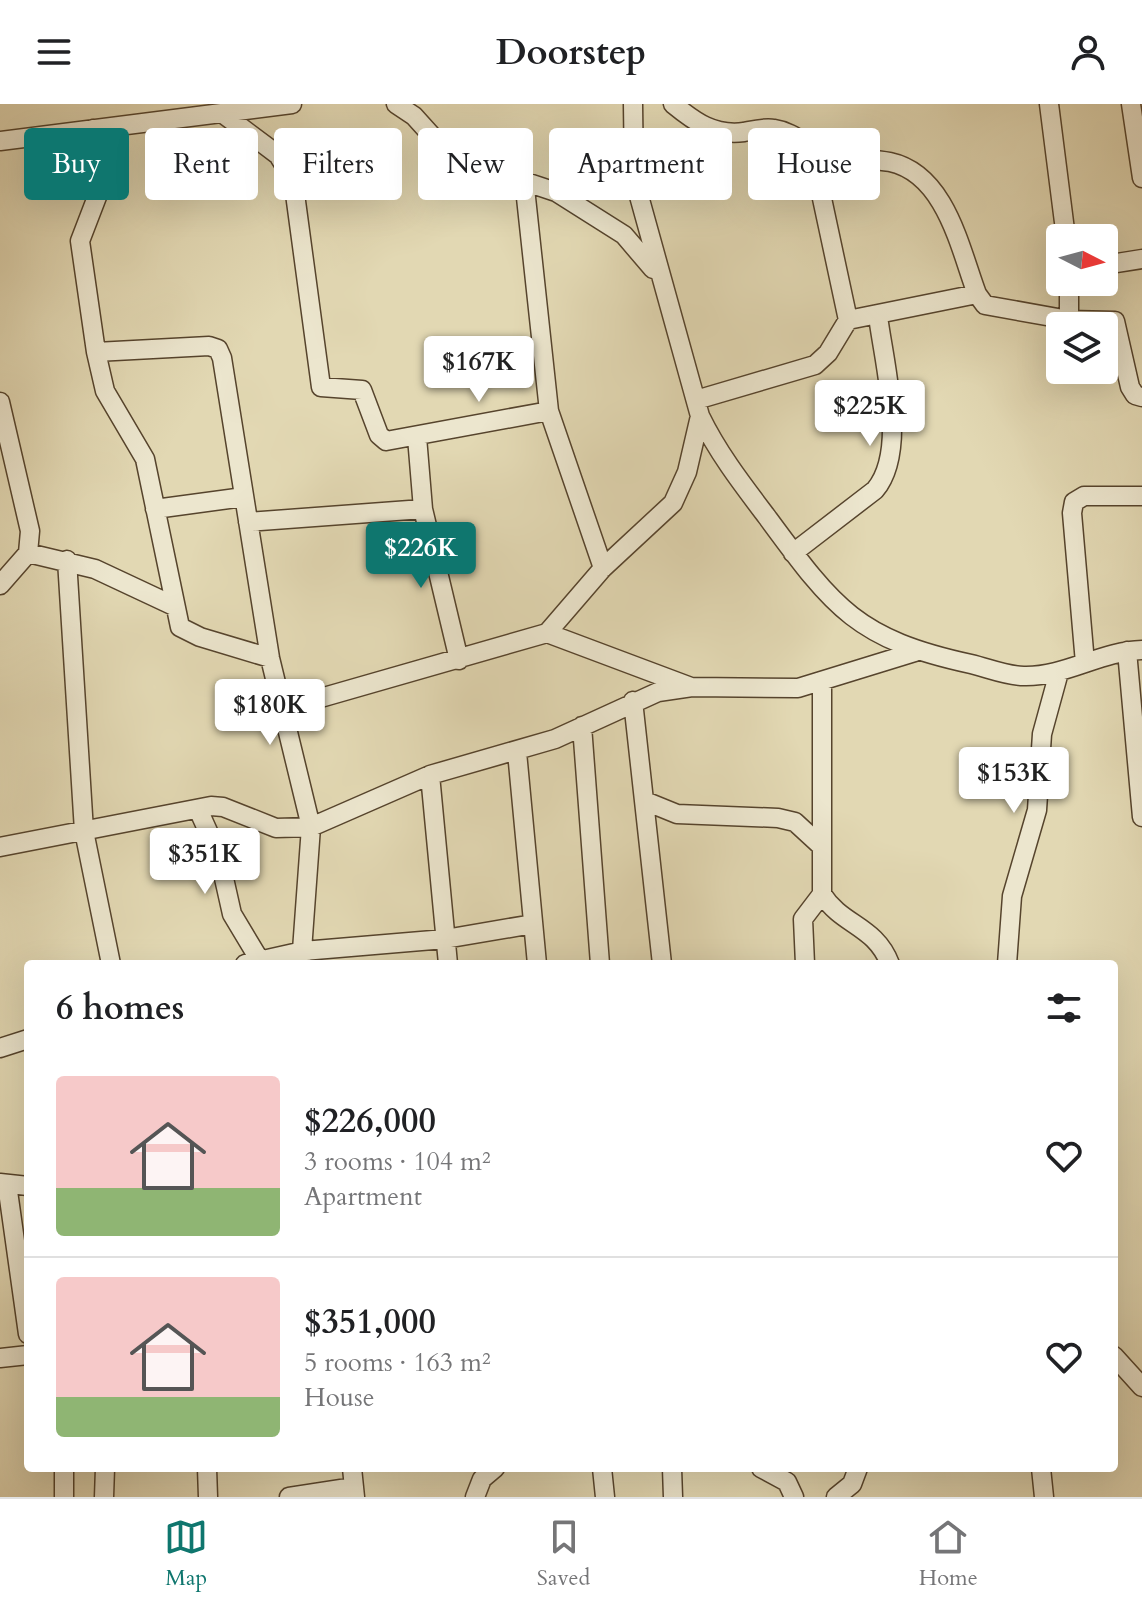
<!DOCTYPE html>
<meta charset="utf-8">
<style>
:root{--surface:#fff;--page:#f2f2f2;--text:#202124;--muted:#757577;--line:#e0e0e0;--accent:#0f766e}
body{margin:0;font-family:Cardo,serif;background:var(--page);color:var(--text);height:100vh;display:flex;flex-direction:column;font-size:30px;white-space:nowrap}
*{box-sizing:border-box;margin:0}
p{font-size:26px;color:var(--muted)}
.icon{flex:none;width:44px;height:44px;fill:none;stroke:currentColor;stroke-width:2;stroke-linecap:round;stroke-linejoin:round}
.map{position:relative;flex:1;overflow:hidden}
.panel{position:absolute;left:24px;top:856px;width:1094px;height:512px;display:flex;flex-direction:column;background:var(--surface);border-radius:8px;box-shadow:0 8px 32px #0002}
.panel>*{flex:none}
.top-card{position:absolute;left:24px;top:24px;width:1094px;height:72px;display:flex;gap:16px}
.needle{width:52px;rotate:96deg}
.tools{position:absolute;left:1046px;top:120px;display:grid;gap:16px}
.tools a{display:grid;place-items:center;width:72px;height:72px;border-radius:8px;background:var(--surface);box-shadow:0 8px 32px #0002;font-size:40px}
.price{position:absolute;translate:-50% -68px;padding:0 18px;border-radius:8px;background:#fff;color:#222;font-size:26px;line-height:52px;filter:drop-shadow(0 2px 4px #0008)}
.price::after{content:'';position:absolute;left:50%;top:48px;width:24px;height:18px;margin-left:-12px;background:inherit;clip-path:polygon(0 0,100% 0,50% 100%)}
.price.selected{background:var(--accent);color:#fff}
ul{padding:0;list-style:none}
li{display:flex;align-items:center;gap:24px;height:200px;padding:0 32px}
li+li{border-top:2px solid var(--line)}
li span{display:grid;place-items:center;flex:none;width:224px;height:160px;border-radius:8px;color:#555}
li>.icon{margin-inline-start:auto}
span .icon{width:96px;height:96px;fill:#fffc;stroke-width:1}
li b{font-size:34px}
h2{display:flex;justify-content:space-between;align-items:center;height:96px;padding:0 32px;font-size:34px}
.pill{padding:0 28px;border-radius:8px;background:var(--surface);box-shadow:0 8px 32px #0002;font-size:28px;line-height:72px}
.pill.selected{background:var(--accent);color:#fff}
header{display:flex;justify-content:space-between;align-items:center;height:104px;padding:0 32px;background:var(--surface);font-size:36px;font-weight:600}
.tab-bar{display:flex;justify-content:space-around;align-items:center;height:112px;border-top:2px solid var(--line);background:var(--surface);font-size:22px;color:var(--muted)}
.tab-bar a{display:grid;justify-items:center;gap:4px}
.tab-bar .selected{color:var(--accent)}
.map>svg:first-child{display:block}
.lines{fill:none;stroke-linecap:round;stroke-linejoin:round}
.minor-casing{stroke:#56442d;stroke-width:21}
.minor{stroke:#ece6ce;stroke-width:18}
</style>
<header><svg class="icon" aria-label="menu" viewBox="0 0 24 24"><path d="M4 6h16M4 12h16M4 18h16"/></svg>Doorstep<svg class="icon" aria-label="person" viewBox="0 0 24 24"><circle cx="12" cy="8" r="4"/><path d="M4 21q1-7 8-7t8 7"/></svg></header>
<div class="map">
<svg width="1142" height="1393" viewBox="0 0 1142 1393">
<rect width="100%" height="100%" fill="#e2d8b3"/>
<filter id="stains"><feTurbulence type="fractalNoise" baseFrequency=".0025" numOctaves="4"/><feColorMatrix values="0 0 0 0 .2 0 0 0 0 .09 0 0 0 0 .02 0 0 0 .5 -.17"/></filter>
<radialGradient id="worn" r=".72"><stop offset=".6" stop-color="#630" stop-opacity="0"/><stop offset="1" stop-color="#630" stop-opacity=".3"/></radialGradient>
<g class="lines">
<defs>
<path id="minor" d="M 396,0 L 414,12 L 451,53 L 556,88 L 624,131 L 653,165
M 633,0 L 634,74 L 700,312 C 718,349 742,380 767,413 C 834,504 856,535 971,560 C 988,564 1007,572 1024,572 C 1065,573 1101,547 1142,546
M 673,0 C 695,18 714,32 744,28 C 754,26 765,23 774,25 C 795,28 809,45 829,51 C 849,57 870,54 890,58 C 946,70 960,145 977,190 L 985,201 L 1069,216 L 1115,217 L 1130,283 L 1135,291 L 1142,293
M 1049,0 L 1066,134
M 1131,0 L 1142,74
M 222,9 L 278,51 L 293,75 L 321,283 L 362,286 L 379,331 L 386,337 L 549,307
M 93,25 L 100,85 L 80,137 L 96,248 L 105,287 L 145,355 L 180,523 L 200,533 L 270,554
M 0,37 L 292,0
M 524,75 L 549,307 L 603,464
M 1104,161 L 1142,155
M 1069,178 L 1069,216
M 848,216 L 977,190
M 96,248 L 209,242 L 218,245 L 222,254 L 270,554 L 311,723 L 301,860
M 696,296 L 815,261 L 828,249 L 848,216 L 811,43
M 0,298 L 30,427 L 28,449 L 0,481
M 417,333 L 423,405 L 459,556
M 155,405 L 244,393
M 248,418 L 423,405
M 28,449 L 95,465 L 174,502
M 793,449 L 875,386 C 908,347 884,260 878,212
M 67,456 L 84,727 L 111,860
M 547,529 L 691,583
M 1127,547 L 1142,713
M 1085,559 L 1072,409 L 1074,398 L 1084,392 L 1142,392
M 822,578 L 822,790 C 842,822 875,821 890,860
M 633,597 L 662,860
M 282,605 L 547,529 L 603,464 L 673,399 L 687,368 L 700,312
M 582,622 L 600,860
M 517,648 L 537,860
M 430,671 L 448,860
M 645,697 L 677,710 L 778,714 L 795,718 L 820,741
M 198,705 L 219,752 L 232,810 L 259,855
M 0,743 L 211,702 L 223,703 L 276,724 L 311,723 L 430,671 L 555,635 L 658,588 L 692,583 L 798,584 L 915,548
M 245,860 L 303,847 L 445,835 L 533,820
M 805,860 L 803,815 L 822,790
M 1007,860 L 1012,792 L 1037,706 L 1042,630 L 1059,568
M 0,944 L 28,935
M 0,1079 L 28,1082
M 7,1080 L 28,1230
M 1114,1252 L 1142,1283
M 0,1254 L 28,1251
M 64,1364 L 64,1393
M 207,1364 L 208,1393
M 352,1364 L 355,1393
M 602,1364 L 605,1393
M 672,1364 L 673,1393
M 761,1364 L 787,1378 L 794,1393
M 1041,1364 L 1044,1393
M 104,1393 L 105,1364
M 289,1393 L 354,1383
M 475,1393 L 482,1375 L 495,1364
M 836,1393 L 852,1380 L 858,1364"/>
</defs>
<use href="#minor" class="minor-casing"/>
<use href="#minor" class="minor"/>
</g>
<rect width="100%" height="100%" filter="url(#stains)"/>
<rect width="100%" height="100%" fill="url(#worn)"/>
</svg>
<div class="tools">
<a><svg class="needle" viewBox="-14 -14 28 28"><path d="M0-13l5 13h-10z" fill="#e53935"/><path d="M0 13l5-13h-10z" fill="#757577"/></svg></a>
<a><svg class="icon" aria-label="layers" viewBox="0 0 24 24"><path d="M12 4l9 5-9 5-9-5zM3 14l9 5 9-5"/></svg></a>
</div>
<b class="price" style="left:479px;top:300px">$167K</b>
<b class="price" style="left:870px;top:344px">$225K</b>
<b class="price selected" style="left:421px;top:486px">$226K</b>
<b class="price" style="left:270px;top:643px">$180K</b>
<b class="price" style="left:1014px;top:711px">$153K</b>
<b class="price" style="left:205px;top:792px">$351K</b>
<div class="top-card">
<a class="pill selected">Buy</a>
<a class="pill">Rent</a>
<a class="pill">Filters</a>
<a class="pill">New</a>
<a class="pill">Apartment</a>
<a class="pill">House</a>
</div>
<section class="panel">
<h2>6 homes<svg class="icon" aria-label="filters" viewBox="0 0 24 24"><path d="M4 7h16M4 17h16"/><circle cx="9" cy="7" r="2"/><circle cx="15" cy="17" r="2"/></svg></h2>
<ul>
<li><span style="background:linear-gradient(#f6c9c9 70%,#8fb573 0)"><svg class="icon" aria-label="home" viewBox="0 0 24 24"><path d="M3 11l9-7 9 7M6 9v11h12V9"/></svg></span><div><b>$226,000</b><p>3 rooms · 104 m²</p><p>Apartment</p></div><svg class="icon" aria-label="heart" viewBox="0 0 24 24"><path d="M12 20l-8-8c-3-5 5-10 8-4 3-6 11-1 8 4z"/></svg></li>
<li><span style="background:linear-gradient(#f6c9c9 75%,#8fb573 0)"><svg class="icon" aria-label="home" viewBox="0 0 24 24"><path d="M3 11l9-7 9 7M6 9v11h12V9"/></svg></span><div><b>$351,000</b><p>5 rooms · 163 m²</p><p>House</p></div><svg class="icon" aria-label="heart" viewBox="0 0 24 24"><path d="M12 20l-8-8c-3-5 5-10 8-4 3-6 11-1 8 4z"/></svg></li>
</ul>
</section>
</div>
<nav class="tab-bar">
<a class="selected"><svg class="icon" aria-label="map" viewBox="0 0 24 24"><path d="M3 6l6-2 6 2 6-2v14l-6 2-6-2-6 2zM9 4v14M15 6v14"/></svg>Map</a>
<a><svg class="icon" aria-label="saved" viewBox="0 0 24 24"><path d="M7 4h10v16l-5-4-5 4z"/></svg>Saved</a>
<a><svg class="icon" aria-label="home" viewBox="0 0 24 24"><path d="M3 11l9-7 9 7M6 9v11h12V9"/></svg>Home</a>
</nav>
